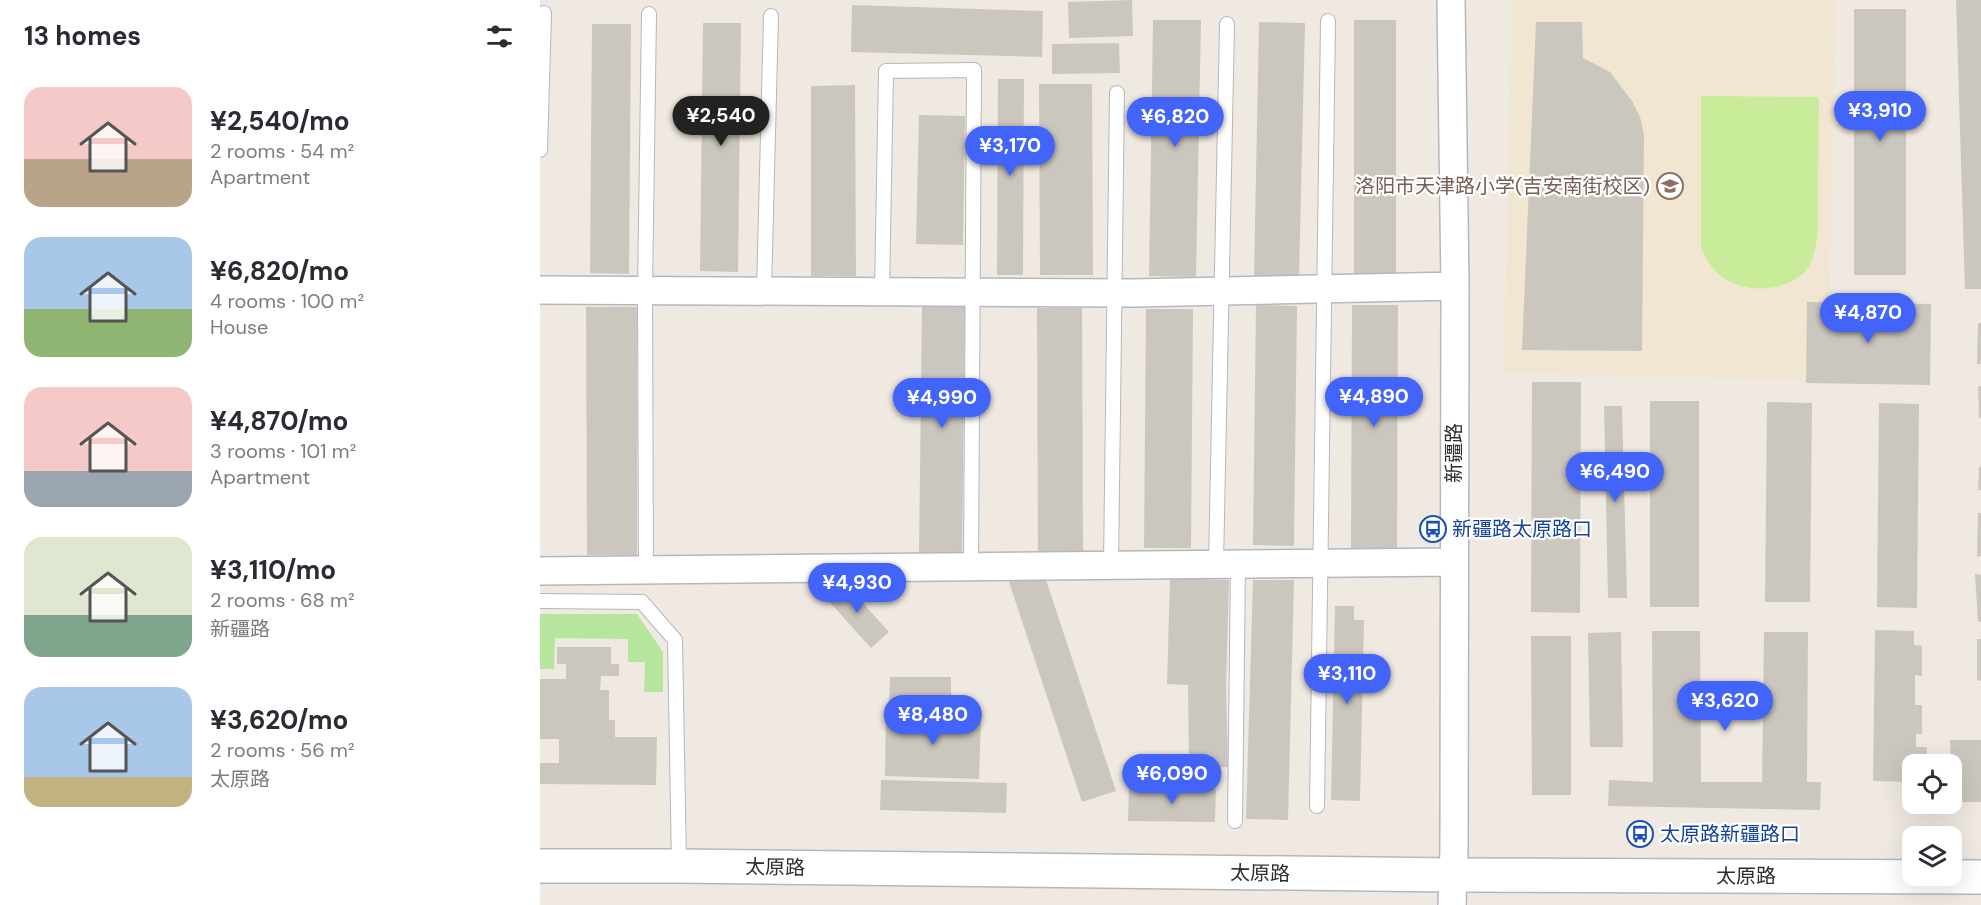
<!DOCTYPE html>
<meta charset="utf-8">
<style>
:root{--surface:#fff;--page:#f7f7f7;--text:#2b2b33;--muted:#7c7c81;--accent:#4264fb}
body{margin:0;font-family:"DM Sans","Noto Sans SC",sans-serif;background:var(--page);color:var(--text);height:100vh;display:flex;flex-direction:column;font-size:22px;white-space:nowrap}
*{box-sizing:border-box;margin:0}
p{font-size:20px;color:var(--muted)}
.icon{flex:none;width:33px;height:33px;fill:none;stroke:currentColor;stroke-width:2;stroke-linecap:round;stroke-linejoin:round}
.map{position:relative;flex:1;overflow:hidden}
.sheet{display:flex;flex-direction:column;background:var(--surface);width:540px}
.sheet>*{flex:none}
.controls{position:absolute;left:1362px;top:754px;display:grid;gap:12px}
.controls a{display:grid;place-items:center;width:60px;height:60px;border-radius:12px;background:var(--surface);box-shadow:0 6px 24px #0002;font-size:30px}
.price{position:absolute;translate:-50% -51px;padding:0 14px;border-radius:21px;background:var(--accent);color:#fff;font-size:20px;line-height:39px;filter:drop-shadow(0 2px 3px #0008)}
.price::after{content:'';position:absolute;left:50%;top:36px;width:18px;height:14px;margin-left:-9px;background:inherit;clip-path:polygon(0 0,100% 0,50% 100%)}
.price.current{background:#222;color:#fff}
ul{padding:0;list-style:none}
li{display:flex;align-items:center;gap:18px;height:150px;padding:0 24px}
li span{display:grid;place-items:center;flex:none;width:168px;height:120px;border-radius:18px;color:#555}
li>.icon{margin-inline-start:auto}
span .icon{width:72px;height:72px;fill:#fffc;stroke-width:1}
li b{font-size:26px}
h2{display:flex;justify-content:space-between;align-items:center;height:72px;padding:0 24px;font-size:26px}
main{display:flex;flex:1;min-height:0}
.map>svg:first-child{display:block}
.education{fill:#f0e6d1}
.green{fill:#b6e59e}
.pitch{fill:#c9ec9a}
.building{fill:#cbc7bf}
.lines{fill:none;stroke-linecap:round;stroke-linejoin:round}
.lane-casing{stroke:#b4b7c1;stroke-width:16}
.street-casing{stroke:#b4b7c1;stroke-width:30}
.secondary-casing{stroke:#b4b7c1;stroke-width:36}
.lane{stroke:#fff;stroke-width:14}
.street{stroke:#fff;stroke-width:27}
.secondary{stroke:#fff;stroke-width:33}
.labels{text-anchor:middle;stroke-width:4.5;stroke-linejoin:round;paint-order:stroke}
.education-label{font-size:20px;fill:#785e54;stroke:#fff;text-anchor:end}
.street-label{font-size:20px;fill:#2e2e2e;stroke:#fff}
.transit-label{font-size:20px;fill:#164399;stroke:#fff;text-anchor:start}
</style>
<main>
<section class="sheet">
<h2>13 homes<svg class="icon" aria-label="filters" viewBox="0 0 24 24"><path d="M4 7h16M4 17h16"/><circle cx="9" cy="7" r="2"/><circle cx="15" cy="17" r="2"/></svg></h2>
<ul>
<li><span style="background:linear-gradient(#f6c9c9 60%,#b9a48a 0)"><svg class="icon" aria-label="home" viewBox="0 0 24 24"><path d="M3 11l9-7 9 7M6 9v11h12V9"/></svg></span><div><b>¥2,540/mo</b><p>2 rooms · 54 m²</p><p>Apartment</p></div></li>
<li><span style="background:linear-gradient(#a9c7e8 60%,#8fb573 0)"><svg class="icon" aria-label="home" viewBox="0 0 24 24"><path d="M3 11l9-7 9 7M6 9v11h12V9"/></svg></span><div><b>¥6,820/mo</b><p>4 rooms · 100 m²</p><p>House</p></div></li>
<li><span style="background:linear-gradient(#f6c9c9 70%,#9aa5b1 0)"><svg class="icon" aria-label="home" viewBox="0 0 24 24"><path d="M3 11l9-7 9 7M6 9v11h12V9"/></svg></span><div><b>¥4,870/mo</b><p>3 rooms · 101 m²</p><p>Apartment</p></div></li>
<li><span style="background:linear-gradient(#dfe7d0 65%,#7fa58c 0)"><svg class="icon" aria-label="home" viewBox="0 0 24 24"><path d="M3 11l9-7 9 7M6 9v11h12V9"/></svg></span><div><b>¥3,110/mo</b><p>2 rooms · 68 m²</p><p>新疆路</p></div></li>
<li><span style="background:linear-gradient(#a9c7e8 75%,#c2b280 0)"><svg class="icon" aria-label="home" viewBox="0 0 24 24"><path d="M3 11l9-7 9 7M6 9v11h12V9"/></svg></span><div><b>¥3,620/mo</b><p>2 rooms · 56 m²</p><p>太原路</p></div></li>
</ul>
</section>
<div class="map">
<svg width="1441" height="905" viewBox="0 0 1441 905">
<rect width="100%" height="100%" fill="#efe9e1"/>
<path class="education" d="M 972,0 L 1295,0 L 1288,380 L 964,373 Z"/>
<path class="green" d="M 0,614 L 97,614 L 123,652 L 123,692 L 104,692 L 105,662 L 88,662 L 88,639 L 15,638 L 14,669 L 0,669 Z"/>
<path class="pitch" d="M 1161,96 L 1279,97 C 1279,129 1278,162 1278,194 C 1278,216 1280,241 1271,262 C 1262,283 1232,291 1212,288 C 1184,284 1172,272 1161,248 Z"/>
<path class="building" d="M 592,0 L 593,36 L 529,38 L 528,2 Z
M 1416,0 L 1441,0 L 1441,289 L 1425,289 Z
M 312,5 L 503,11 L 502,57 L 311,52 Z
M 1314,9 L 1366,9 L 1366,275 L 1314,275 Z
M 613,20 L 661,20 L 656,277 L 609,276 Z
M 814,20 L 856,20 L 856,277 L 814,277 Z
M 719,22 L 765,23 L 759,278 L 714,277 Z
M 996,22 L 1042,22 L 1043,58 L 1070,72 L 1092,101 L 1100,117 L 1104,134 L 1102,351 L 982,350 Z
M 163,23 L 201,23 L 198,272 L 160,271 Z
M 52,24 L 91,24 L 89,274 L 50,273 Z
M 579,43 L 580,73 L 512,74 L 512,44 Z
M 458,79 L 484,79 L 483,275 L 457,275 Z
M 499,84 L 552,84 L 553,275 L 500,275 Z
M 315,85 L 316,276 L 271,276 L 271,86 Z
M 379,115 L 425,116 L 423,245 L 376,244 Z
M 1267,302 L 1391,304 L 1390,385 L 1266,383 Z
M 382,305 L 425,305 L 422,554 L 379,553 Z
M 716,305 L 757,306 L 754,546 L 713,545 Z
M 812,305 L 858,305 L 857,550 L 811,550 Z
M 46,307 L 97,307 L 97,555 L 47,555 Z
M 497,308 L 542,308 L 543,551 L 498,552 Z
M 606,309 L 653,309 L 651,548 L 604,548 Z
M 1438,323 L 1441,323 L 1441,364 L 1437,364 Z
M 992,382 L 1041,382 L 1040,613 L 991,612 Z
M 1438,386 L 1441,386 L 1441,418 L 1439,418 Z
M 1110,401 L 1159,401 L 1159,607 L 1110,607 Z
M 1227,402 L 1272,403 L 1270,602 L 1225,602 Z
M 1339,403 L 1379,404 L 1377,608 L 1337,607 Z
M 1064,406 L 1082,406 L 1087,598 L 1068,598 Z
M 1439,467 L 1441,467 L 1441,490 L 1438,490 Z
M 1438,513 L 1441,513 L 1441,556 L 1437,557 Z
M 503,571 L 576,791 L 542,802 L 469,582 Z
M 1435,574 L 1441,575 L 1441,622 L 1438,622 Z
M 630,578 L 689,580 L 686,686 L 688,767 L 649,768 L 648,685 L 627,684 Z
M 713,580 L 754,580 L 748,820 L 706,819 Z
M 303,581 L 349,632 L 331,648 L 285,597 Z
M 795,606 L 814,606 L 814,620 L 824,620 L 820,801 L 791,800 Z
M 1335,630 L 1374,631 L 1374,645 L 1382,646 L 1382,676 L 1375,675 L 1375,705 L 1382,705 L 1382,734 L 1376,734 L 1376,747 L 1387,747 L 1386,765 L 1372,765 L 1372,782 L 1333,781 Z
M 1112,631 L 1160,631 L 1161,782 L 1222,782 L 1224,632 L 1268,632 L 1267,782 L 1281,782 L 1280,810 L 1068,806 L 1069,780 L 1113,782 Z
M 1081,632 L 1083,747 L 1050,747 L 1048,633 Z
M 991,636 L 1031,636 L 1031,795 L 992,795 Z
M 1437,639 L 1441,639 L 1441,681 L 1437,680 Z
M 17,647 L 71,647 L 71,664 L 79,664 L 79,676 L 61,676 L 60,690 L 69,690 L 69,720 L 75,720 L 75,737 L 117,737 L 116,785 L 0,784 L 0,763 L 19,763 L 19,739 L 0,739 L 0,679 L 26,679 L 26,664 L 17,664 Z
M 350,677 L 411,677 L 411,704 L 349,703 Z
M 346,713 L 441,716 L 439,779 L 345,776 Z
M 1410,740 L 1441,740 L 1441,802 L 1412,802 Z
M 341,780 L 467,783 L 466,813 L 340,810 Z
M 589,787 L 676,789 L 675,822 L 588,821 Z"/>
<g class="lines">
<defs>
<path id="lane" d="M 0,150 L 4,13
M 224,291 L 231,16
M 342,292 L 346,71 L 434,70 L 431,567
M 676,565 L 687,24
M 571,566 L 577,93
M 106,570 L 105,291 L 109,14
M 0,601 L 102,602 L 135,640 L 139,866
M 777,806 L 788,21
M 695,821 L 698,565"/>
<path id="street" d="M 911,0 L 915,286 L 914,849 L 912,905
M 0,290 L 593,293 L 915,286
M 0,571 L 914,562"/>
<path id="secondary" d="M 0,866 L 139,866 L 913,875 L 1441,877"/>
</defs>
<use href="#lane" class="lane-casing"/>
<use href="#street" class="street-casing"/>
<use href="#secondary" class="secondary-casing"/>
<use href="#lane" class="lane"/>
<use href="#street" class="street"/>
<use href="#secondary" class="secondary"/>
</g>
<defs>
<symbol id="school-ring" viewBox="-11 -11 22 22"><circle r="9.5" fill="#fff" stroke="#8d6e63" stroke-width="1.5"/><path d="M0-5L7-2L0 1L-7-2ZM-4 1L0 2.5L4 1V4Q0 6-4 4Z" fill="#8d6e63"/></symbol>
<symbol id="bus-ring" viewBox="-11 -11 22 22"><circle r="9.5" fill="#fff" stroke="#1a4fb4" stroke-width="1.5"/><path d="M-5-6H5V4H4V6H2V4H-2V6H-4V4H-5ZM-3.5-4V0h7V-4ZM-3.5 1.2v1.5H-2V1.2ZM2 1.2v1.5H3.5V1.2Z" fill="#1a4fb4"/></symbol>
</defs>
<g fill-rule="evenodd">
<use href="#school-ring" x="1115" y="171" width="30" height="30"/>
<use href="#bus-ring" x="878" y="514" width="30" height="30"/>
<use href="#bus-ring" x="1085" y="819" width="30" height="30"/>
</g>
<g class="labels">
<g class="education-label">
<text x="1110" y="193">洛阳市天津路小学(吉安南街校区)</text>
</g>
<g class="street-label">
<text transform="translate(914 453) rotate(-90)" y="7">新疆路</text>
<text transform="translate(235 867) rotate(1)" y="7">太原路</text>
<text transform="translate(720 873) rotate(1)" y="7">太原路</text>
<text x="1206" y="883">太原路</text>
</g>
<g class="transit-label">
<text x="912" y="536">新疆路太原路口</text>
<text x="1120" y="841">太原路新疆路口</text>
</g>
</g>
</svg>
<div class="controls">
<a><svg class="icon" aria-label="locate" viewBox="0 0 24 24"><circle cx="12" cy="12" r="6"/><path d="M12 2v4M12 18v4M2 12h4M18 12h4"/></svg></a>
<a><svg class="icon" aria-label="layers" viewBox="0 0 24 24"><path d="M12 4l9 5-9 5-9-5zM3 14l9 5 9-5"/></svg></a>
</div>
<b class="price" style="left:1340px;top:142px">¥3,910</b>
<b class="price current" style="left:181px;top:147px">¥2,540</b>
<b class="price" style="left:635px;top:148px">¥6,820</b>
<b class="price" style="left:470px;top:177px">¥3,170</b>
<b class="price" style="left:1328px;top:344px">¥4,870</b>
<b class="price" style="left:834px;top:428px">¥4,890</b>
<b class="price" style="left:402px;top:429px">¥4,990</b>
<b class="price" style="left:1075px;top:503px">¥6,490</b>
<b class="price" style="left:317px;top:614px">¥4,930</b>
<b class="price" style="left:807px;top:705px">¥3,110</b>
<b class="price" style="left:1185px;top:732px">¥3,620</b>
<b class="price" style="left:393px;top:746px">¥8,480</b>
<b class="price" style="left:632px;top:805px">¥6,090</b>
</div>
</main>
